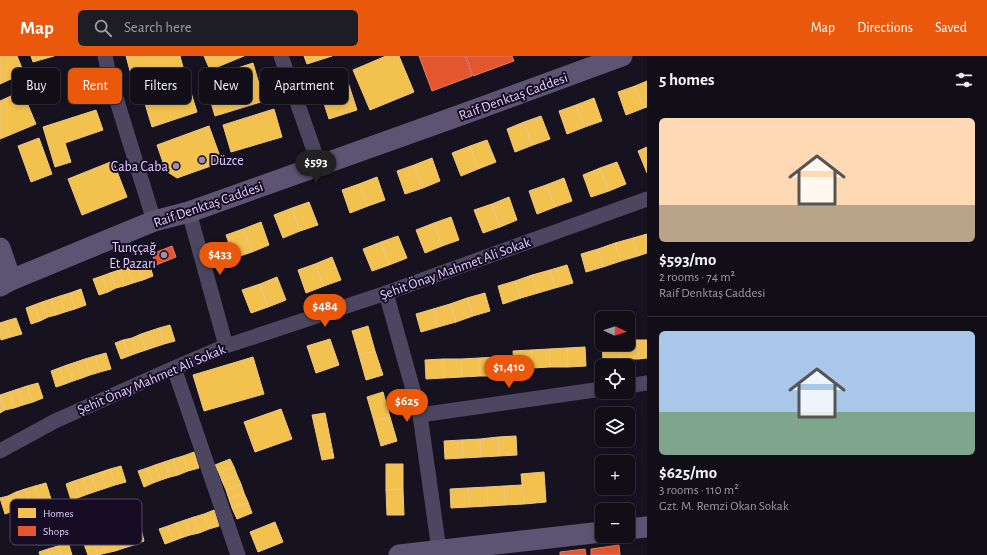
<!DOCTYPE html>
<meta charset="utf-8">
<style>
:root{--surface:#110e17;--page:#1e1c24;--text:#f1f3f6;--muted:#9c9ca1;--line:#302e36;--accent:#ea580c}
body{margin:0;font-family:"Alegreya Sans",sans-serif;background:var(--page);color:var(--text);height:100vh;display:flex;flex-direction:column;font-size:15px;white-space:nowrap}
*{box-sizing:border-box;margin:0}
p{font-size:13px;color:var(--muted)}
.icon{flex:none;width:22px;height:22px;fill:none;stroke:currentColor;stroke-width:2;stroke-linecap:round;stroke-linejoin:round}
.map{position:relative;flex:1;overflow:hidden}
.drawer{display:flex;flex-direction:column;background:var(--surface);width:340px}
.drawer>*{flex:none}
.banner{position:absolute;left:12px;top:12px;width:380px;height:36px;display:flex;gap:8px}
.needle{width:26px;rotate:94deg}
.tools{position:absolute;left:595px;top:255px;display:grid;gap:8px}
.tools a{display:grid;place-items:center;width:40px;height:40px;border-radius:6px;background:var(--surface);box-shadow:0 2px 6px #0003,0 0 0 1px var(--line);font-size:20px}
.price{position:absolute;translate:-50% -34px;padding:0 9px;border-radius:14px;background:var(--accent);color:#fff;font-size:13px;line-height:26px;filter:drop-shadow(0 1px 2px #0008)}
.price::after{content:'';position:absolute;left:50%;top:24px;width:12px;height:9px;margin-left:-6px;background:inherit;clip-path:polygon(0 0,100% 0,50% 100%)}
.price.active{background:#222;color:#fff}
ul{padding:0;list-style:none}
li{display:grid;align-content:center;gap:8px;height:212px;padding:0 12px}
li+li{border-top:1px solid var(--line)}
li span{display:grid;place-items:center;height:124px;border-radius:6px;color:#555}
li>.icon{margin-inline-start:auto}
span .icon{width:72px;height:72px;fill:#fffc;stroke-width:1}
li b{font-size:17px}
h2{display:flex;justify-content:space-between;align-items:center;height:48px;padding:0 12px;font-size:17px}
.pill{padding:0 14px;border-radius:6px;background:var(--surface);box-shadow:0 2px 6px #0003,0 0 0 1px var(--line);font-size:14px;line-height:36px}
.pill.active{background:var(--accent);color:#fff}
header{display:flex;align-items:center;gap:24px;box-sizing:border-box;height:56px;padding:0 20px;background:var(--accent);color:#fff}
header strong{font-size:19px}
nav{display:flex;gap:22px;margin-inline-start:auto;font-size:14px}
.search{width:280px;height:36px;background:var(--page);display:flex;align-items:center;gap:10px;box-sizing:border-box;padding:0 14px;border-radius:6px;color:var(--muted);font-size:15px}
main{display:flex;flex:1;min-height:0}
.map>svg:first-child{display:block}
.homes{fill:#f2c14e;stroke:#edc683}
.shops{fill:#e4572e;stroke:#e37b6d}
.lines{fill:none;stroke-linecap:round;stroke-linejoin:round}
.street{stroke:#4d4660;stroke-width:15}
.secondary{stroke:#5d5373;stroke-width:21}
.poi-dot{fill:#9a8eb1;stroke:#160d24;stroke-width:1.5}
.labels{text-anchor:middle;stroke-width:4;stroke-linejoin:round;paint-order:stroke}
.street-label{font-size:14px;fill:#e0d0ff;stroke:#160d24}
.poi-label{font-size:14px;fill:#e0d0ff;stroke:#160d24;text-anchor:end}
.key{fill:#160d24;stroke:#534866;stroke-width:1}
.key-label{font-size:11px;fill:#e0d0ff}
</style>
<header>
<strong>Map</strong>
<div class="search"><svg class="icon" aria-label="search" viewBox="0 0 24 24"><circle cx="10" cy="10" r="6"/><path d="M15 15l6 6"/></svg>Search here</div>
<nav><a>Map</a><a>Directions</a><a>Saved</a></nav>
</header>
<main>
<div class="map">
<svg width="647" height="499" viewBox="0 0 647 499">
<rect width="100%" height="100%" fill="#17121f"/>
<path class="homes" d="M 0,0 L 17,0 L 24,17 L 0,28 Z
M 31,0 L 54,0 L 33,6 Z
M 126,0 L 180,0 L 183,11 L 133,26 Z
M 204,0 L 244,0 L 210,14 Z
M 304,0 L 332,0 L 307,8 Z
M 386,0 L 399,0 L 414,36 L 370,54 L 353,14 Z
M 253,7 L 264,45 L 215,60 L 204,23 Z
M 345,17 L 357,54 L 329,63 L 317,26 Z
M 647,25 L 647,51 L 644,52 L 635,30 Z
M 188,27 L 197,56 L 152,71 L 143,41 Z
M 635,30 L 644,52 L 626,59 L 618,36 Z
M 22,35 L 36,68 L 0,83 L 0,45 Z
M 594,42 L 602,65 L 585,71 L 576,49 Z
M 576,49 L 585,71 L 567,78 L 559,55 Z
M 274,53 L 282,81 L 231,96 L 223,69 Z
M 96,54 L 103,74 L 65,87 L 71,106 L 55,111 L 43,71 Z
M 541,60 L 550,83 L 533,89 L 524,66 Z
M 524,66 L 533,89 L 515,96 L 507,73 Z
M 209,70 L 222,106 L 177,122 L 166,115 L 157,89 Z
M 39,82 L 52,118 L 31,126 L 18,90 Z
M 487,84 L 496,106 L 478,113 L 470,90 Z
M 470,90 L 478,113 L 461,120 L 452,97 Z
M 647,91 L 647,117 L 638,95 Z
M 432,102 L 440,125 L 423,132 L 414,109 Z
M 113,105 L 127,141 L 82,159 L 68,123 Z
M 617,106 L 626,128 L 609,135 L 600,112 Z
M 414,109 L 423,132 L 405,138 L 397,115 Z
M 600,112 L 609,135 L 591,141 L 583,119 Z
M 377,121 L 385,144 L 368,150 L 359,128 Z
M 564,122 L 572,145 L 555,151 L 546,129 Z
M 359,128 L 368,150 L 350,157 L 342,134 Z
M 546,129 L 555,151 L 537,158 L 529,135 Z
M 509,141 L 517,164 L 500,171 L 492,148 Z
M 309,146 L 318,169 L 300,175 L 292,152 Z
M 492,148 L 500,171 L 483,177 L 474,154 Z
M 292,152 L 300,175 L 283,182 L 274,159 Z
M 451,161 L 459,184 L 442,190 L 434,167 Z
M 261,166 L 269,189 L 252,196 L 243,173 Z
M 434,167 L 442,190 L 425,197 L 416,174 Z
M 243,173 L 252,196 L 234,202 L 226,179 Z
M 647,178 L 647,197 L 638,200 L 633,182 Z
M 398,180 L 407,202 L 389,209 L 381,186 Z
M 633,182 L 638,200 L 621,205 L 615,187 Z
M 381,186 L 389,209 L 372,215 L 363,193 Z
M 615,187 L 621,205 L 603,211 L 598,193 Z
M 598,193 L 603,211 L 586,216 L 581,198 Z
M 332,201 L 341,224 L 324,230 L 315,208 Z
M 148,204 L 153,220 L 143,224 L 138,208 Z
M 138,208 L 143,224 L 133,227 L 128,211 Z
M 315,208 L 324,230 L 306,237 L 298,214 Z
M 567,209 L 573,227 L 555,232 L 550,214 Z
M 128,211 L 133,227 L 124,230 L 119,214 Z
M 119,214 L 124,230 L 116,232 L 110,217 Z
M 550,214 L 555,232 L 538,237 L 532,219 Z
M 110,217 L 116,232 L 108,236 L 102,220 Z
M 532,219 L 538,237 L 521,242 L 515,225 Z
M 102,220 L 108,236 L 99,239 L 93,223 Z
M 277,221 L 286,244 L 268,251 L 260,228 Z
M 515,225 L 521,242 L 503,248 L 498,230 Z
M 260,228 L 268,251 L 251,257 L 242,234 Z
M 81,233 L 86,249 L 75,253 L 70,237 Z
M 70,237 L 75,253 L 65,256 L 60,240 Z
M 485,237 L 490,255 L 473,260 L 467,242 Z
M 60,240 L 65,256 L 56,259 L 51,243 Z
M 467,242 L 473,260 L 456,266 L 450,248 Z
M 51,243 L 56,259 L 48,261 L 42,246 Z
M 42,246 L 48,261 L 40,265 L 34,249 Z
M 450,248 L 456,266 L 438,271 L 433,253 Z
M 34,249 L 40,265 L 31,268 L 26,252 Z
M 433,253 L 438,271 L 421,276 L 416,258 Z
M 16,262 L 22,278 L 11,281 L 6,265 Z
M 6,265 L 11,281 L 1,284 L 0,280 L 0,267 Z
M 170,269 L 175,285 L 164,288 L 159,272 Z
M 368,270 L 375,295 L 359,299 L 352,275 Z
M 159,272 L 164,288 L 155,291 L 150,275 Z
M 150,275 L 155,291 L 146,294 L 141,278 Z
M 141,278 L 146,294 L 137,297 L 132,282 Z
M 132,282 L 137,297 L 129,300 L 123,284 Z
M 330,283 L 339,309 L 316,317 L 307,290 Z
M 123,284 L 129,300 L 121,303 L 115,287 Z
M 628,284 L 638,284 L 639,303 L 621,303 L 620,288 L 628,288 Z
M 638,284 L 647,284 L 647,302 L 639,303 Z
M 602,288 L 620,288 L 621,303 L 603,304 Z
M 585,291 L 586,310 L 568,311 L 567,292 Z
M 567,292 L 568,311 L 550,311 L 549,293 Z
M 549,293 L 550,311 L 532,312 L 531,294 Z
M 531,294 L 532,312 L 514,313 L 513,295 Z
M 375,295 L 383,319 L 366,324 L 359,299 Z
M 106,297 L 111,313 L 100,316 L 95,300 Z
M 95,300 L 100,316 L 90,319 L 85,303 Z
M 253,301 L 264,338 L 204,355 L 193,319 Z
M 497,301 L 498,320 L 480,320 L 479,302 Z
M 479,302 L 480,320 L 462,321 L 461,303 Z
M 85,303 L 90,319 L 82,322 L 76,306 Z
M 443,303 L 444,322 L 426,323 L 425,304 Z
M 443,303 L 461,303 L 462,321 L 444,322 Z
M 76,306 L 82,322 L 73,325 L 67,309 Z
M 67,309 L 73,325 L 65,328 L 59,312 Z
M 59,312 L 65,328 L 56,331 L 51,315 Z
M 38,327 L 43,342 L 33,346 L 27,330 Z
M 27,330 L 33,346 L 23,349 L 18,333 Z
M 18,333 L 23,349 L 14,352 L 9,336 Z
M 9,336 L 14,352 L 5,354 L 0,339 Z
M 383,336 L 390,361 L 374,365 L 367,341 Z
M 0,339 L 5,354 L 0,357 Z
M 281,353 L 292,383 L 255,396 L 244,366 Z
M 325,357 L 334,402 L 322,404 L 312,359 Z
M 390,361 L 397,385 L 381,390 L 374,365 Z
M 516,380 L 517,399 L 499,400 L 498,381 Z
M 498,381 L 499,400 L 481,401 L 480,383 Z
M 480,383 L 481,401 L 463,402 L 462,384 Z
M 462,384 L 463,402 L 445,403 L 444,385 Z
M 194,396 L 199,412 L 188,415 L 183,400 Z
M 183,400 L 188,415 L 178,419 L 173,403 Z
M 173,403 L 178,419 L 170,421 L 164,406 Z
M 230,403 L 234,411 L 219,417 L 215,409 Z
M 164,406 L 170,421 L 161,424 L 155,409 Z
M 386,408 L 403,408 L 403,433 L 386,434 Z
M 155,409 L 161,424 L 153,427 L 147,412 Z
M 121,410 L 126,426 L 115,429 L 110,413 Z
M 234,411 L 237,419 L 222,425 L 219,417 Z
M 147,412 L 153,427 L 144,431 L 138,415 Z
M 110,413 L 115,429 L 106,432 L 101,416 Z
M 101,416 L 106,432 L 97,435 L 92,419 Z
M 544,416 L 546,446 L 524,448 L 521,418 Z
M 92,419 L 97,435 L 88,438 L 83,422 Z
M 237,419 L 241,428 L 226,434 L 222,425 Z
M 83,422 L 88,438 L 80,441 L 74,425 Z
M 74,425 L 80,441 L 71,444 L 66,428 Z
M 46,427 L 51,443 L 40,446 L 35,430 Z
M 241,428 L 244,437 L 229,443 L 226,434 Z
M 522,429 L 524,448 L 505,449 L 504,430 Z
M 35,430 L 40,446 L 31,449 L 25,433 Z
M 504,430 L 505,449 L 488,450 L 487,431 Z
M 487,431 L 488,450 L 470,451 L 468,432 Z
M 468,432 L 470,451 L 451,452 L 450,433 Z
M 25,433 L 31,449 L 22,452 L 16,436 Z
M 403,433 L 404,459 L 387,459 L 386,434 Z
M 16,436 L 22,452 L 13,455 L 8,440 Z
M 244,437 L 248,446 L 232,452 L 229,443 Z
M 8,440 L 13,455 L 5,458 L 0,442 Z
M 248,446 L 252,457 L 237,463 L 232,452 Z
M 214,454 L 219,470 L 209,473 L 204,458 Z
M 204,458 L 209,473 L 199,477 L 194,461 Z
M 194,461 L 199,477 L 190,479 L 185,464 Z
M 185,464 L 190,479 L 181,482 L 176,467 Z
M 275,466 L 283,486 L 258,496 L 250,476 Z
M 176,467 L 181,482 L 173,485 L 168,470 Z
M 140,469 L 144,485 L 134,489 L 129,473 Z
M 168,470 L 173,485 L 165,488 L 159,473 Z
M 129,473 L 134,489 L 124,492 L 119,476 Z
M 119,476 L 124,492 L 115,495 L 110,479 Z
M 110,479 L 115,495 L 106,497 L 101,482 Z
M 101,482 L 106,497 L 98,499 L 93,485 Z
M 93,485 L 98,499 L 88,499 L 84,488 Z
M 68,486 L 72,499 L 61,499 L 58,490 Z
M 58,490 L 61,499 L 50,499 L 48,493 Z
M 48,493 L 50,499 L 40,499 L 39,496 Z"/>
<path class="shops" d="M 419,0 L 465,0 L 472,20 L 432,35 Z
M 466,0 L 512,0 L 514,5 L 473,20 Z
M 172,190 L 176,201 L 156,209 L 152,198 Z
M 619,489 L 620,499 L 591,499 L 591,493 Z
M 585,493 L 586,499 L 560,499 L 560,496 Z"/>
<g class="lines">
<path class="street" d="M 105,0 L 109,19 L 154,165
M 281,0 L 319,109
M 189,156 L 226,290
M 386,237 L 420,359 L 439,494
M 174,312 L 238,499
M 628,330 L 647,327
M 420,359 L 602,333
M 0,395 L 55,365 L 174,312 L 226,290 L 386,237 L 647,143"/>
<path class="secondary" d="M 0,192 L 11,224
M 0,230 L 11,224 L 154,165 L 189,156 L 469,56 L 622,0
M 628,473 L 647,471
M 399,499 L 602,476"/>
</g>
<g class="poi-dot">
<circle cx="202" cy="104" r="4"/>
<circle cx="176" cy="110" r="4"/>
<circle cx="164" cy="199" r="4"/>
</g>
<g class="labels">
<g class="street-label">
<text transform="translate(513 40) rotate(-20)" y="5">Raif Denktaş Caddesi</text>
<text transform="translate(208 148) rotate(-19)" y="5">Raif Denktaş Caddesi</text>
<text transform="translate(455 212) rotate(-20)" y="5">Şehit Önay Mahmet Ali Sokak</text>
<text transform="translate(151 323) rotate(-23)" y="5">Şehit Önay Mahmet Ali Sokak</text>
</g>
<g class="poi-label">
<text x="210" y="109" text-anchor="start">Düzce</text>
<text x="168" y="115">Caba Caba</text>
<text x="156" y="196">Tunççağ<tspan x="156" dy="16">Et Pazarı</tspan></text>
</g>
</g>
<rect x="10" y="443" width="132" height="46" rx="6" class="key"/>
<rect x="18" y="452" width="18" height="10" fill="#f2c14e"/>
<rect x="18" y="470" width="18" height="10" fill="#e4572e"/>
<g class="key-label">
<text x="43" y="461">Homes</text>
<text x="43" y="479">Shops</text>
</g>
</svg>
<div class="tools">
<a><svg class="needle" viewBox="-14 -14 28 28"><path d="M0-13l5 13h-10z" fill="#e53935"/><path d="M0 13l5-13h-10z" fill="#9c9ca1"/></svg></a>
<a><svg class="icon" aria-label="locate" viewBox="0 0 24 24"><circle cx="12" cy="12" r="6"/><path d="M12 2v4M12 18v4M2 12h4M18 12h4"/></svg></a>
<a><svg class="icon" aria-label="layers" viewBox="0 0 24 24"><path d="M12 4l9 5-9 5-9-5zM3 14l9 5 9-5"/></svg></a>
<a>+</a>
<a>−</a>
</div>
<b class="price active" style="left:316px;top:128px">$593</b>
<b class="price" style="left:220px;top:220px">$433</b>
<b class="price" style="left:325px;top:272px">$484</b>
<b class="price" style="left:509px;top:333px">$1,410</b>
<b class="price" style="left:407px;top:367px">$625</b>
<div class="banner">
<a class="pill">Buy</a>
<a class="pill active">Rent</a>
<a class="pill">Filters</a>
<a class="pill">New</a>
<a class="pill">Apartment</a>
</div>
</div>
<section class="drawer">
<h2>5 homes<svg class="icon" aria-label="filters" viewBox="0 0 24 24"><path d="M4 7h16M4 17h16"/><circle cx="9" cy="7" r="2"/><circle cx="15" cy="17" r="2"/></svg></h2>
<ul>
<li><span style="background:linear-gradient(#ffd9b3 70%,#b9a48a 0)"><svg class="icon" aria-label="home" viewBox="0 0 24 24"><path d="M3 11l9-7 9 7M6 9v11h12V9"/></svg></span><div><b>$593/mo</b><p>2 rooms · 74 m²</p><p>Raif Denktaş Caddesi</p></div></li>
<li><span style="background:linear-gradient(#a9c7e8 65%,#7fa58c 0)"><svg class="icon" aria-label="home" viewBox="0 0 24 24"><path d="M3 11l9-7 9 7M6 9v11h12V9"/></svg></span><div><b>$625/mo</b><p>3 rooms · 110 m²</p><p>Gzt. M. Remzi Okan Sokak</p></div></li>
</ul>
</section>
</main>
